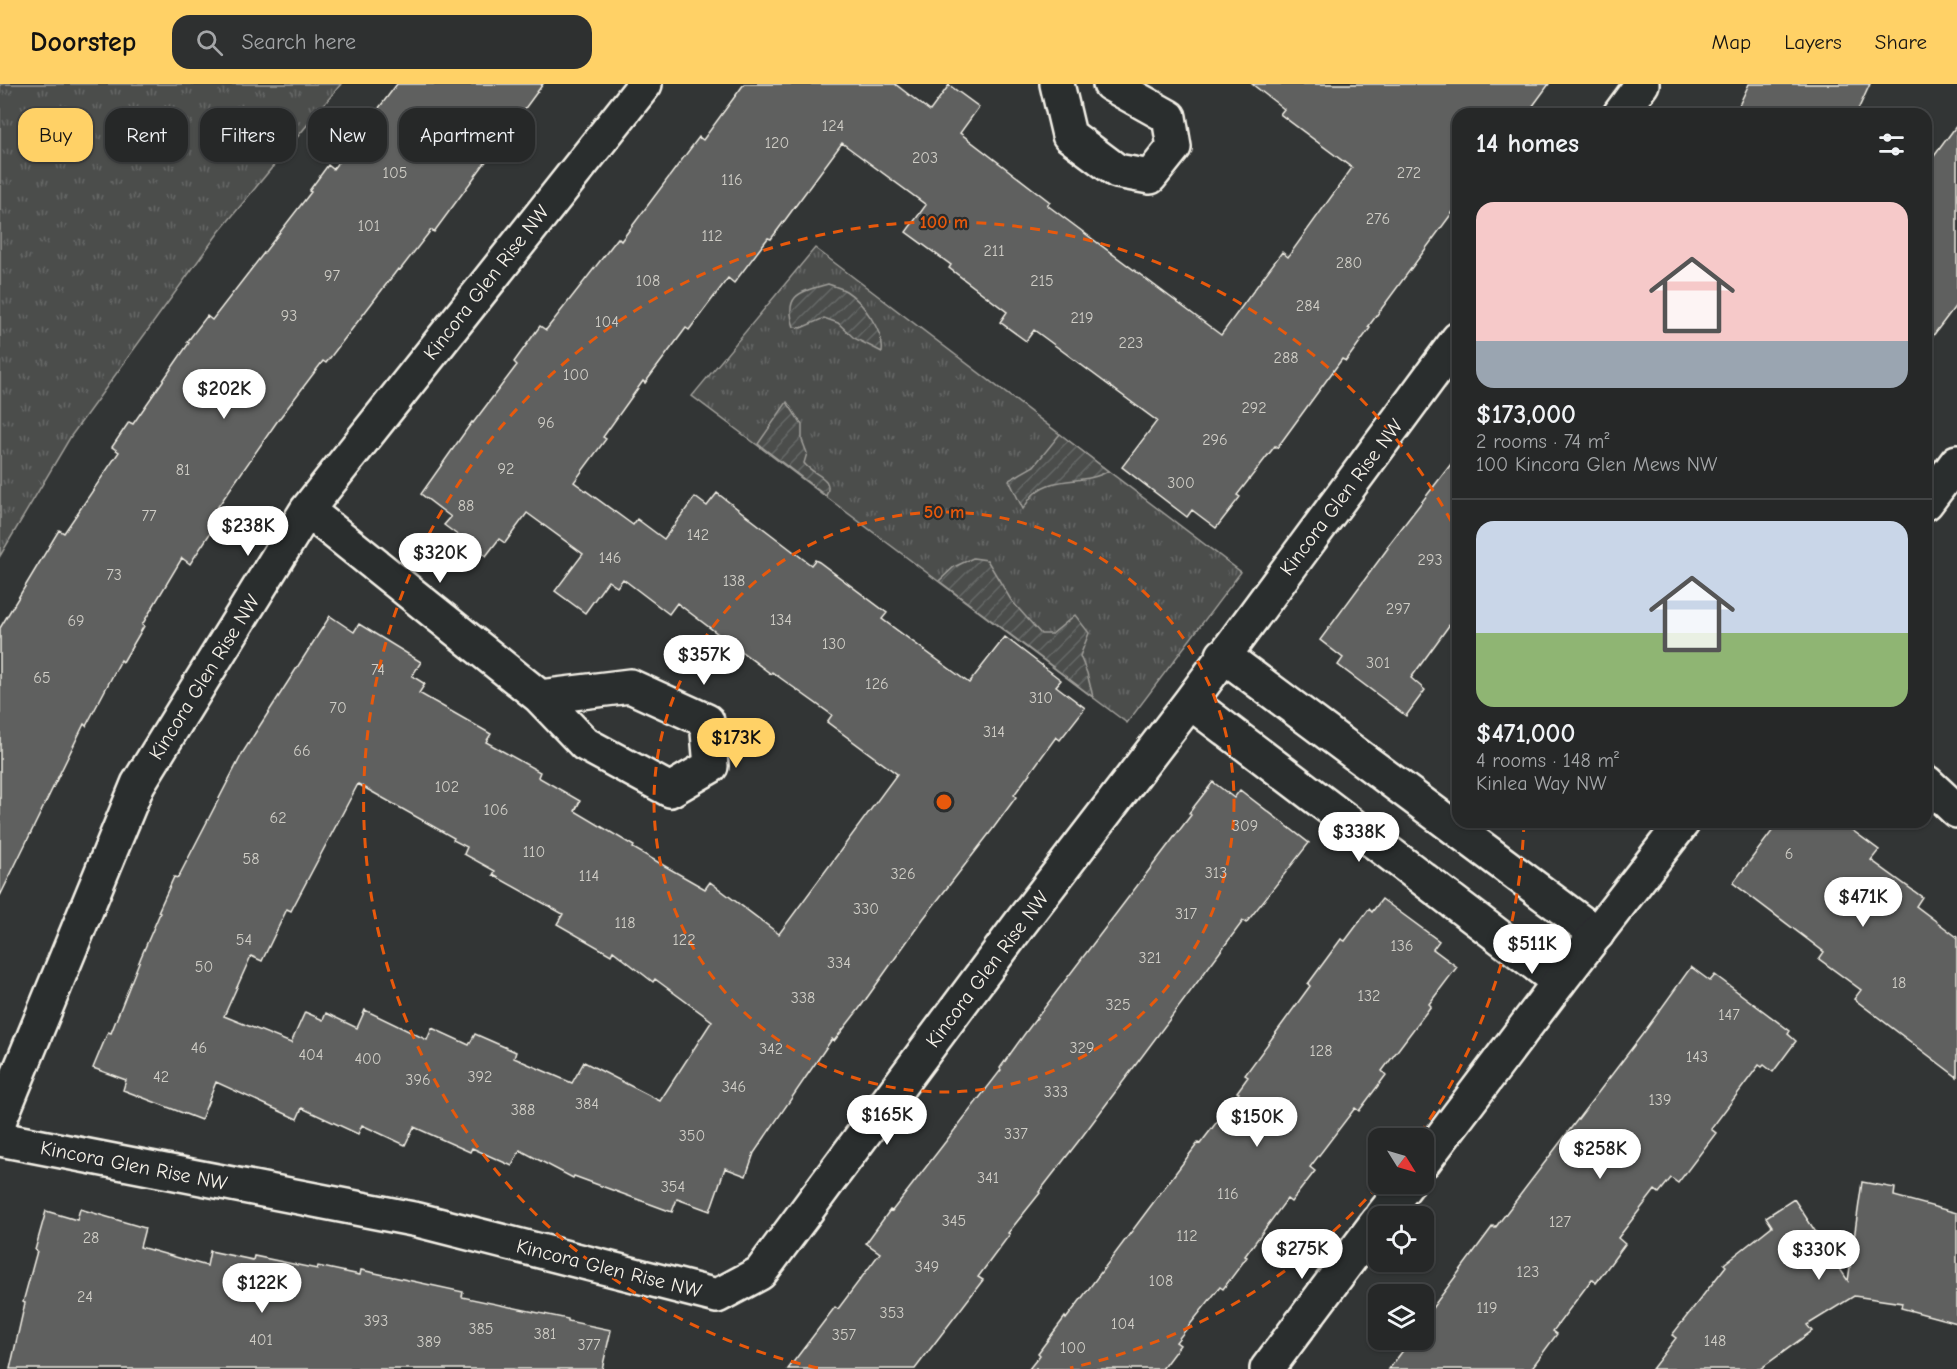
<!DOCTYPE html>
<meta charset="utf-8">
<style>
:root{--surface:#262828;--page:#2e3030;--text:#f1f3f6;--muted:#a4a6a8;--line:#424445;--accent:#ffd166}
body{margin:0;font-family:"Comic Neue",sans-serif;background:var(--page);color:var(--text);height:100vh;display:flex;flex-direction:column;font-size:22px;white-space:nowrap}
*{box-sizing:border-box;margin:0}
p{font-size:20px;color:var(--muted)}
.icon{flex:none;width:33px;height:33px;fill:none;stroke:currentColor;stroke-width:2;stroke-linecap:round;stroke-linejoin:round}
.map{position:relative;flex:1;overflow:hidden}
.side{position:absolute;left:1452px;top:24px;width:480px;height:720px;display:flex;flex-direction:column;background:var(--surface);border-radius:18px;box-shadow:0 2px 4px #0004,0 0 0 2px var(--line)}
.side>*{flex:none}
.hud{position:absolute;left:18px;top:24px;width:570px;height:54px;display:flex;gap:12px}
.needle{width:39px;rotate:127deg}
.fabs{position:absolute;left:1368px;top:1044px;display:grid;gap:12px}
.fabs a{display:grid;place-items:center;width:66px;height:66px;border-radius:12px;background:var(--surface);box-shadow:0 2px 4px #0004,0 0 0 2px var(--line);font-size:30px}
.price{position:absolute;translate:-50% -51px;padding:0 14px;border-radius:21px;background:#fff;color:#222;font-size:20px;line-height:39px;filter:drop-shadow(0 2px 3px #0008)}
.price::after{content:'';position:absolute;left:50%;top:36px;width:18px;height:14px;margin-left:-9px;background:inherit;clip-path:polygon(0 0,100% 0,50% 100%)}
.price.on{background:var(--accent);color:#111}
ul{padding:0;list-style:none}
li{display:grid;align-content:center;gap:12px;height:318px;padding:0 24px}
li+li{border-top:2px solid var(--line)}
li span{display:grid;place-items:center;height:186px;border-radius:18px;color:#555}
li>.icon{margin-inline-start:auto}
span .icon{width:108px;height:108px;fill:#fffc;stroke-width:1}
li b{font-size:26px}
h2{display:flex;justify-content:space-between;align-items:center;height:72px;padding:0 24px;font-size:26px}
.pill{padding:0 21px;border-radius:18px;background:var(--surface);box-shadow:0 2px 4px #0004,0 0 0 2px var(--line);font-size:21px;line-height:54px}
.pill.on{background:var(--accent);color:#111}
header{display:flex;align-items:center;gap:36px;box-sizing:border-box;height:84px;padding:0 30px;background:var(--accent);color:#111}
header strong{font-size:28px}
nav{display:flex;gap:33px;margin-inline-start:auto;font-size:21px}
.search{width:420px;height:54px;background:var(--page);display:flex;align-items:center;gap:15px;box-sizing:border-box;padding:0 21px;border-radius:18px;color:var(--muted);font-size:22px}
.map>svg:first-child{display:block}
.park{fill:url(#park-tufts);stroke:#a09f9a;stroke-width:1.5}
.garden{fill:url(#garden-furrows);stroke:#a09f9a;stroke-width:1.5}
.building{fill:#5f605f;stroke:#f4f1e8;stroke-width:1.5;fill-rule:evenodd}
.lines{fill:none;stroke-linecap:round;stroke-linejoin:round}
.minor-casing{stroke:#f4f1e8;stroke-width:38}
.tertiary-casing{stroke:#f4f1e8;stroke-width:38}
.minor{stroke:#2a2d2e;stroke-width:33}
.tertiary{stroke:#2a2d2e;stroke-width:33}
.ring{fill:none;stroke:#e8590c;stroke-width:3;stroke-dasharray:10 8}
.labels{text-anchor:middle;stroke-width:4.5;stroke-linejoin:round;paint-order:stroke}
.number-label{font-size:16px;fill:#cfcdc6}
.street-label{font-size:20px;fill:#f4f1e8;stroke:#2a2d2e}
.centre{fill:#e8590c;stroke:#2a2d2e;stroke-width:3}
.ring-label{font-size:18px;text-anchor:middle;font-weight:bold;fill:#e8590c;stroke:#2a2d2e;stroke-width:4.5;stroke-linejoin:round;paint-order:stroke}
</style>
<header>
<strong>Doorstep</strong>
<div class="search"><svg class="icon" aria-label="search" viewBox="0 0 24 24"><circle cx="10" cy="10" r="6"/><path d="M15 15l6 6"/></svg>Search here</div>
<nav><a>Map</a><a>Layers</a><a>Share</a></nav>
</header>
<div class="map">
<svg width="1957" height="1285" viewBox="0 0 1957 1285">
<defs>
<pattern id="park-tufts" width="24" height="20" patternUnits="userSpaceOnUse" patternTransform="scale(1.5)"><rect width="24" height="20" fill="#4b4d4c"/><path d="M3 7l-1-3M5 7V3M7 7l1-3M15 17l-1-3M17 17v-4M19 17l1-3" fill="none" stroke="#666766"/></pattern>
<pattern id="garden-furrows" width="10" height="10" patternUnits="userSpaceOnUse" patternTransform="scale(1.5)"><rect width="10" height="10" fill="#4b4d4c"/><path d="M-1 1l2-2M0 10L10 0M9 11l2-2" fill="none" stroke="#666766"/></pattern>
</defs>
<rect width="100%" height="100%" fill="#323535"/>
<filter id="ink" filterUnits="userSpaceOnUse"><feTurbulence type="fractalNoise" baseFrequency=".0167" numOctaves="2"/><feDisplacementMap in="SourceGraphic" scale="12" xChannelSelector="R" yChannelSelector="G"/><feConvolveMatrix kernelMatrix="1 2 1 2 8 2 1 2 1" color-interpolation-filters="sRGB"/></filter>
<g filter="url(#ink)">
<path class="park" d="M 0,0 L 341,0 L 219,148 L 71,352 L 0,472 Z
M 815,164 L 1241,488 L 1127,639 L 692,312 Z"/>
<path class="garden" d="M 828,200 C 834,202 841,204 846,207 C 862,217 885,249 882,268 L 854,254 L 838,239 L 824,234 L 801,244 L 794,243 C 783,210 801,208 828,200 Z
M 787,318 L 802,341 L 802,356 L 807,369 L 804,379 C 813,392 835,392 826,412 L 758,360 Z
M 1060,350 L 1108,387 C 1086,401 1054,391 1035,409 C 1030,413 1027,420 1023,425 L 1009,396 L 1034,382 Z
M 973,474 L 987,476 L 1011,516 L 1041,550 L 1052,550 L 1075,531 L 1089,549 L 1080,572 L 1087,589 L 1093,613 L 939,497 L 954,483 Z"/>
<path class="building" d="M 397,0 L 543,0 L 434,148 L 431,146 L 400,186 L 398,185 L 326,279 L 323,277 L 276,339 L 208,437 L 215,442 L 190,480 L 182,474 L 142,541 L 144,542 L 123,578 L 121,576 L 86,642 L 84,640 L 0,812 L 0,544 L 59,446 L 64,449 L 119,368 L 112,363 L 129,338 L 133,340 L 189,259 L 187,258 L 207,232 L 212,236 L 311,108 L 309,107 L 328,81 L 333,85 Z
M 744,0 L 895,0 L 930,27 L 949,1 L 979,23 L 960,49 L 1050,118 L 1047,121 L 1221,251 L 1282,168 L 1288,173 L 1352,84 L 1280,30 L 1284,25 L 1252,0 L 1549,0 L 1527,30 L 1458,30 L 1458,121 L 1368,243 L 1370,244 L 1346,277 L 1342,275 L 1277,364 L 1275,362 L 1237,411 L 1240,413 L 1216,444 L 1192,426 L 1187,433 L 1122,383 L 1157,337 L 1034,246 L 1026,257 L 1000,238 L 1007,228 L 949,184 L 951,181 L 906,148 L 926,121 L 842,59 L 771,155 L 768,154 L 734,199 L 728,194 L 689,246 L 686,244 L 645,299 L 643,297 L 603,353 L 606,355 L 574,398 L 633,441 L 637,435 L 664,455 L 695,413 L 707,422 L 717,409 L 811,481 L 815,476 L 819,478 L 887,529 L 882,535 L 969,599 L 1005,553 L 1061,596 L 1056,602 L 1085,624 L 1060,656 L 1056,653 L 1014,711 L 1016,713 L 992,746 L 923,835 L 859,925 L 834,957 L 832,955 L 754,1069 L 746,1092 L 725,1084 L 710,1127 L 677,1115 L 672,1128 L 574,1092 L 573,1094 L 520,1066 L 512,1082 L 472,1064 L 470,1068 L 414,1043 L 405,1061 L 362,1041 L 358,1050 L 302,1024 L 297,1035 L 216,998 L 201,1036 L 123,1006 L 126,996 L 93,984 L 108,948 L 111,949 L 141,873 L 160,829 L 158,828 L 174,793 L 178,794 L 243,668 L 330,532 L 354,548 L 359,540 L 421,578 L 412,592 L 425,600 L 419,609 L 491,650 L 486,658 L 540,688 L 538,693 L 580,717 L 575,727 L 634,762 L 633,764 L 705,805 L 710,798 L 779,850 L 897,690 L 827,638 L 832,631 L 772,588 L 771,590 L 677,519 L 669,530 L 623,495 L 617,503 L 608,497 L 585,529 L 555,507 L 583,470 L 527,429 L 505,459 L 499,455 L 486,472 L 444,441 L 451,433 L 421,410 L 472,338 L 473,339 L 517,281 L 514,278 L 540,242 L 546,246 L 618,154 L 621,157 L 699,53 L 703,56 ZM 358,700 L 454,754 L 453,756 L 467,763 L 464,770 L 495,787 L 493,791 L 563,830 L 557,840 L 611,871 L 613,867 L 653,898 L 655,895 L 712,937 L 660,1017 L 584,978 L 572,999 L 514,974 L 516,968 L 475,950 L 469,961 L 432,944 L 427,956 L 365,926 L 357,944 L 326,929 L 323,936 L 305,928 L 291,959 L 224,932 L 251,872 L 262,877 L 287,825 L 291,827 Z
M 1749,0 L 1870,0 L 1856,30 L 1735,30 Z
M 1957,41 L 1957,220 L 1926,261 L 1926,83 Z
M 1458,371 L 1458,529 L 1411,594 L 1425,606 L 1406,632 L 1338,581 L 1343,574 L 1320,556 L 1388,464 L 1387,463 Z
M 1213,698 L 1234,714 L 1240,706 L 1309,759 L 1246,839 L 1243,837 L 1081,1054 L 1039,1108 L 1040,1109 L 1008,1149 L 1010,1150 L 978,1193 L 983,1196 L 915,1285 L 788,1285 L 835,1223 L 838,1225 L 880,1169 L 866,1159 L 890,1126 L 892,1127 L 1001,986 L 1000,984 L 1026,948 L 1191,731 L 1189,729 Z
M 1779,738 L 1841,738 L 1879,766 L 1871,776 L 1922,813 L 1916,822 L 1957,853 L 1957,993 L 1854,915 L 1861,906 L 1819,875 L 1824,868 L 1733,799 Z
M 1382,815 L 1439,857 L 1433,865 L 1457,883 L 1429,920 L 1431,922 L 1382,987 L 1386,991 L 1359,1027 L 1355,1024 L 1310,1083 L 1315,1087 L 1291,1118 L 1287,1115 L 1245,1172 L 1247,1173 L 1223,1205 L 1220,1203 L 1176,1258 L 1180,1261 L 1162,1285 L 1029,1285 L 1040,1271 L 1038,1269 L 1065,1233 L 1066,1235 L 1198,1059 L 1200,1060 L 1239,1009 L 1237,1008 L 1248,993 L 1245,991 L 1310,902 L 1308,900 L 1341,855 L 1345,857 L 1369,825 L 1372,828 Z
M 1691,883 L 1710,897 L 1715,891 L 1790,947 L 1788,950 L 1796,957 L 1773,988 L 1764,981 L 1762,983 L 1759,981 L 1711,1045 L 1716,1049 L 1678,1099 L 1671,1094 L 1659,1109 L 1655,1106 L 1618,1154 L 1625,1160 L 1596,1199 L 1592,1195 L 1553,1247 L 1557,1250 L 1531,1285 L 1389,1285 L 1411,1256 L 1424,1256 L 1424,1235 L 1493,1142 L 1495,1144 L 1645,947 Z
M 1862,1098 L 1895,1104 L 1894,1112 L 1957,1129 L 1957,1239 L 1901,1224 L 1902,1219 L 1854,1212 L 1807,1241 L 1812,1247 L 1760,1285 L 1652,1285 L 1676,1254 L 1672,1251 L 1726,1182 L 1724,1180 L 1772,1142 L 1766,1133 L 1794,1115 L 1848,1197 Z
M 80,1125 L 145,1144 L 140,1163 L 207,1182 L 210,1167 L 253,1176 L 254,1172 L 317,1185 L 318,1182 L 360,1191 L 361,1186 L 463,1208 L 462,1213 L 568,1235 L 568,1237 L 611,1246 L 602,1285 L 10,1285 L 25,1219 L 23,1218 L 37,1167 L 35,1166 L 46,1127 L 77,1136 Z"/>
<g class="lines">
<defs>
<path id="minor" d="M 1057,0 L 1069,51 L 1117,87 L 1150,93 L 1174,63 L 1169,33 L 1110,0
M 1620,30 L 1642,0
M 307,426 L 540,613 L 585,660 L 670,706 L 711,682 L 707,637 L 630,602 L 540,613
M 1223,571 L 1597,850
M 1190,618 L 1559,898
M 1926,698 L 1957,727
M 0,1035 L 138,700 L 307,426 L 645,0
M 0,1055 L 418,1136 L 717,1212 L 760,1189 L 1019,841 L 1190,618 L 1458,255"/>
<path id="tertiary" d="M 1926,419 L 1957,378
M 1424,1077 L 1559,898 L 1683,738
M 1382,1132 L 1407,1100
M 1267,1285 L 1378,1137"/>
</defs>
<use href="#minor" class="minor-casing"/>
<use href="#tertiary" class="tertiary-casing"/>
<use href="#minor" class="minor"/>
<use href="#tertiary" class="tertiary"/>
</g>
</g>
<g class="ring">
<circle cx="944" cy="718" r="290"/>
<path d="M1524 738A580 580 0 0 1 1419 1051M1378 1102A580 580 0 0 1 1070 1284M818 1284A580 580 0 1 1 1456 446"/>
</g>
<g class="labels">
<g class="number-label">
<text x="833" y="47">124</text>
<text x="777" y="64">120</text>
<text x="925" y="79">203</text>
<text x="395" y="94">105</text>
<text x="1409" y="94">272</text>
<text x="732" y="101">116</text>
<text x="1378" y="140">276</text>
<text x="369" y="147">101</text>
<text x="712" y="157">112</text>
<text x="994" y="172">211</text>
<text x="1349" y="184">280</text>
<text x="332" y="197">97</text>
<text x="648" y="202">108</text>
<text x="1042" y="202">215</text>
<text x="1308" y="227">284</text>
<text x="289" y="237">93</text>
<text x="1082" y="239">219</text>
<text x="607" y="243">104</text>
<text x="1131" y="264">223</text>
<text x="1286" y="279">288</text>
<text x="576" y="296">100</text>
<text x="1254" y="329">292</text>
<text x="546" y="344">96</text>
<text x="1215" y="361">296</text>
<text x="506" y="390">92</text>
<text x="183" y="391">81</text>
<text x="1181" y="404">300</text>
<text x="466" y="427">88</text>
<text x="149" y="437">77</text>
<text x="698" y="456">142</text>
<text x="610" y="479">146</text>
<text x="1430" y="481">293</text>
<text x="114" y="496">73</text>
<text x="734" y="502">138</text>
<text x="1398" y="530">297</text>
<text x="781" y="541">134</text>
<text x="76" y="542">69</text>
<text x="834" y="565">130</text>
<text x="1378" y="584">301</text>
<text x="378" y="591">74</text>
<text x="42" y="599">65</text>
<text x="877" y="605">126</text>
<text x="1041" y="619">310</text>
<text x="338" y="629">70</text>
<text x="994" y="653">314</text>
<text x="302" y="672">66</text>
<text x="447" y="708">102</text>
<text x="496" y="731">106</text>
<text x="278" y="739">62</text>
<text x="1245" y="747">309</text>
<text x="534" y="773">110</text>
<text x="1789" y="775">6</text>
<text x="251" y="780">58</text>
<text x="1216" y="794">313</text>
<text x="903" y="795">326</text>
<text x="589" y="797">114</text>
<text x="866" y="830">330</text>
<text x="1186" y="835">317</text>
<text x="625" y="844">118</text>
<text x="244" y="861">54</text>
<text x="684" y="861">122</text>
<text x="1402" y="867">136</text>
<text x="1150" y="879">321</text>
<text x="839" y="884">334</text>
<text x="204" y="888">50</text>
<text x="1899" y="904">18</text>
<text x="1369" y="917">132</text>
<text x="803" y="919">338</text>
<text x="1118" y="926">325</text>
<text x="1729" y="936">147</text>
<text x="199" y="969">46</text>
<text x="1082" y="969">329</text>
<text x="771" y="970">342</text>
<text x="1321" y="972">128</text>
<text x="311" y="976">404</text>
<text x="1697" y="978">143</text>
<text x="368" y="980">400</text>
<text x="161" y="998">42</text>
<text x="480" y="998">392</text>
<text x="418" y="1001">396</text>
<text x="734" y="1008">346</text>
<text x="1056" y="1013">333</text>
<text x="1660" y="1021">139</text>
<text x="587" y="1025">384</text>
<text x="523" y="1031">388</text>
<text x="1016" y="1055">337</text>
<text x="692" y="1057">350</text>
<text x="988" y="1099">341</text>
<text x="673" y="1108">354</text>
<text x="1228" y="1115">116</text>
<text x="954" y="1142">345</text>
<text x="1560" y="1143">127</text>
<text x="1187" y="1157">112</text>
<text x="91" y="1159">28</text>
<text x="927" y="1188">349</text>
<text x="1528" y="1193">123</text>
<text x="1161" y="1202">108</text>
<text x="85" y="1218">24</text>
<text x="1487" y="1229">119</text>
<text x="892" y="1234">353</text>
<text x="376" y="1242">393</text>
<text x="1123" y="1245">104</text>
<text x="481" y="1250">385</text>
<text x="545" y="1255">381</text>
<text x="844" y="1256">357</text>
<text x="261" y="1261">401</text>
<text x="1715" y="1262">148</text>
<text x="429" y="1263">389</text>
<text x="589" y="1266">377</text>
<text x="1073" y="1269">100</text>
</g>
<g class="street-label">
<text transform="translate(486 198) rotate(-52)" y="7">Kincora Glen Rise NW</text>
<text transform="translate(1341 413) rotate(-53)" y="7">Kincora Glen Rise NW</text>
<text transform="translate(204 593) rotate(-58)" y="7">Kincora Glen Rise NW</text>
<text transform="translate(987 885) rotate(-53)" y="7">Kincora Glen Rise NW</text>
<text transform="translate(134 1081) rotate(11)" y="7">Kincora Glen Rise NW</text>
<text transform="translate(609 1184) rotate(14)" y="7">Kincora Glen Rise NW</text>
</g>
</g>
<circle cx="944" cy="718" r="9" class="centre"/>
<g class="ring-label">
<text x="944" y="144">100 m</text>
<text x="944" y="434">50 m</text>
</g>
</svg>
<div class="fabs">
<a><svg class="needle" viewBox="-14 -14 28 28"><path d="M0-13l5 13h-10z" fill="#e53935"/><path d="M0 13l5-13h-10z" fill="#a4a6a8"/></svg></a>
<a><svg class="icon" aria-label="locate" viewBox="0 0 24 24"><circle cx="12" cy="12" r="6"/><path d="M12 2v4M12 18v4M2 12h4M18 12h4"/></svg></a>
<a><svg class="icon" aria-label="layers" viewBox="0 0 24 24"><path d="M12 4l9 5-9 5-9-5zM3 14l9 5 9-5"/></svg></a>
</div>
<b class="price" style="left:224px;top:336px">$202K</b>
<b class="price" style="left:248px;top:473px">$238K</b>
<b class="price" style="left:440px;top:500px">$320K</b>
<b class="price" style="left:704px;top:602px">$357K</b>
<b class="price on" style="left:736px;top:685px">$173K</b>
<b class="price" style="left:1359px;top:779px">$338K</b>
<b class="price" style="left:1863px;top:844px">$471K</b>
<b class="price" style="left:1532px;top:891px">$511K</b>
<b class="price" style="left:887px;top:1062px">$165K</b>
<b class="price" style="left:1257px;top:1064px">$150K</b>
<b class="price" style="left:1600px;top:1096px">$258K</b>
<b class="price" style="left:1302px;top:1196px">$275K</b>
<b class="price" style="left:1819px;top:1197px">$330K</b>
<b class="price" style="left:262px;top:1230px">$122K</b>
<div class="hud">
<a class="pill on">Buy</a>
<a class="pill">Rent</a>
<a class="pill">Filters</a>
<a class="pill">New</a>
<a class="pill">Apartment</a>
</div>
<section class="side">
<h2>14 homes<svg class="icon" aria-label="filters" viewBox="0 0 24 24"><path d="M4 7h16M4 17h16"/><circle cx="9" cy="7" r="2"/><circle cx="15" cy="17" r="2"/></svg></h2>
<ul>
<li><span style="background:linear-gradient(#f6c9c9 75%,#9aa5b1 0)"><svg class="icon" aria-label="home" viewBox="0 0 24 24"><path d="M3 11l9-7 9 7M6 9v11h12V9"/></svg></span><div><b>$173,000</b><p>2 rooms · 74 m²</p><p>100 Kincora Glen Mews NW</p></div></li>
<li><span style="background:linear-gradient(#c9d6e8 60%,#8fb573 0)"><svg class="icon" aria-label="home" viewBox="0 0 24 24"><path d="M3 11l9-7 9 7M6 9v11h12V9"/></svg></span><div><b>$471,000</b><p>4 rooms · 148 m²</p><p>Kinlea Way NW</p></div></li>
</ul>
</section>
</div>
